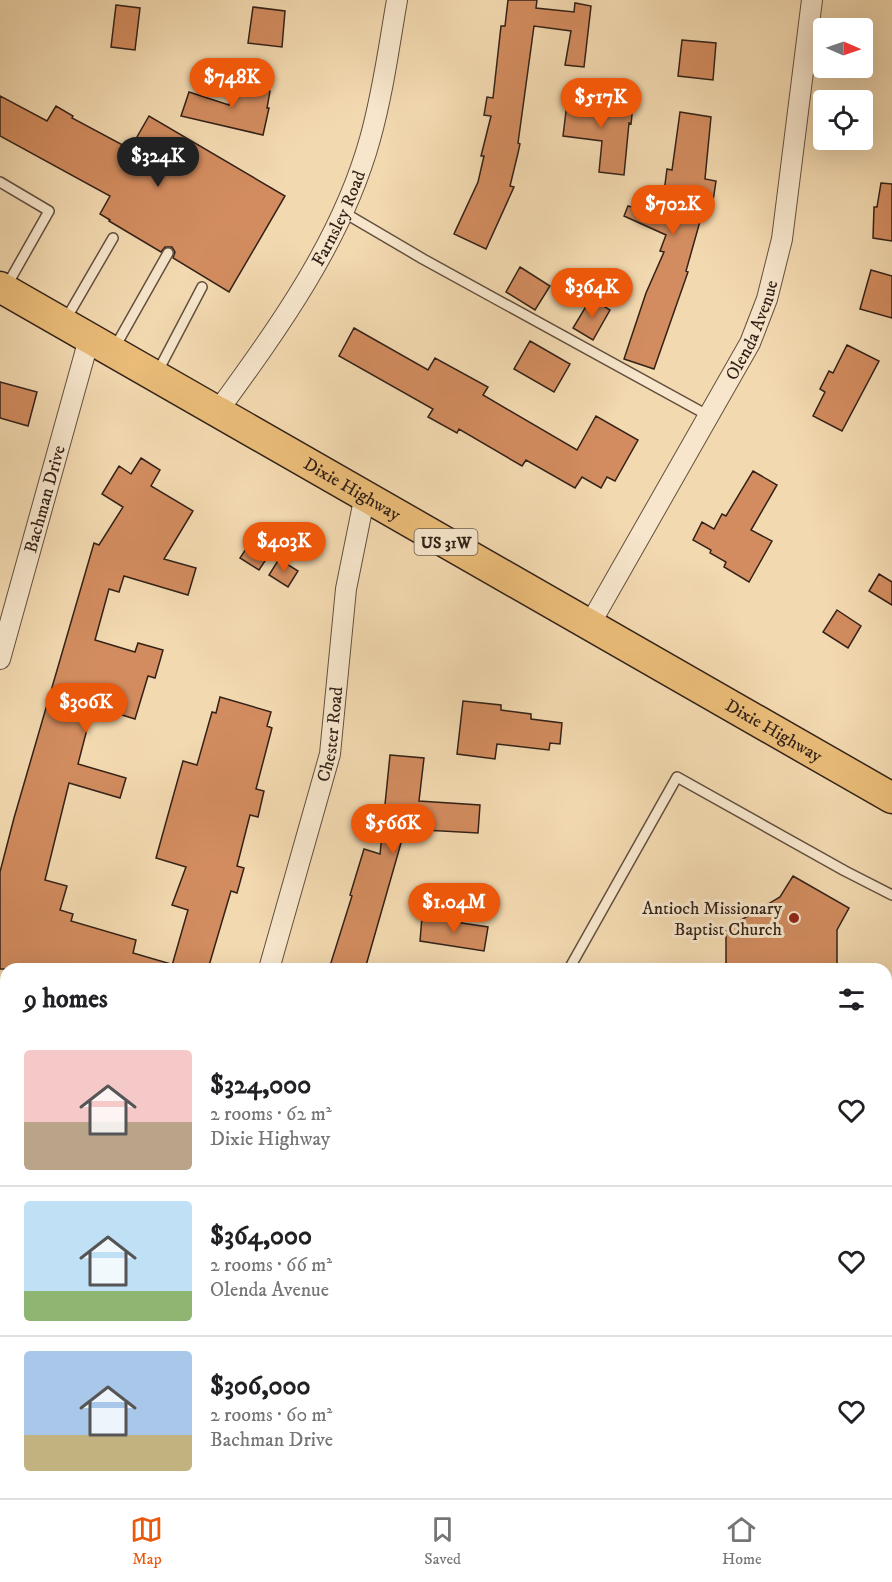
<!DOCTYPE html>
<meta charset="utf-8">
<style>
:root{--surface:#fff;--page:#f6f6f6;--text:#202124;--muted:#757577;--line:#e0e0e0;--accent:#ea580c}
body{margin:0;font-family:"IM FELL DW Pica",serif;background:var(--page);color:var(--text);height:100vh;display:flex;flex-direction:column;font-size:22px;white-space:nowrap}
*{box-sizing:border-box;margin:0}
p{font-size:20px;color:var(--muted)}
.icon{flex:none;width:33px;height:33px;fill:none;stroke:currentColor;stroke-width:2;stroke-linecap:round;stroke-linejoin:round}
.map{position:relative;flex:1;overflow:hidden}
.sheet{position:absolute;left:0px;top:963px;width:892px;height:536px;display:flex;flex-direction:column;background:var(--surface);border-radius:18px 18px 0 0;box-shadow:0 6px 24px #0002}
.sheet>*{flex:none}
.needle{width:39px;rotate:92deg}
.fabs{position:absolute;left:813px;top:18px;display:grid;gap:12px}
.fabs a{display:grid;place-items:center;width:60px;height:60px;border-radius:6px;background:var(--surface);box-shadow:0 6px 24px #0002;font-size:30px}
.price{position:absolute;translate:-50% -51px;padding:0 14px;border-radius:21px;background:var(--accent);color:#fff;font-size:20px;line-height:39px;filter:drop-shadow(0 2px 3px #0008)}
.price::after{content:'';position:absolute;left:50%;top:36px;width:18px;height:14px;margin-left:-9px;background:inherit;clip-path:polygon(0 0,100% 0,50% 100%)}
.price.current{background:#222;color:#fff}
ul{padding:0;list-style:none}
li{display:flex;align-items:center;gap:18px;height:150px;padding:0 24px}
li+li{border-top:2px solid var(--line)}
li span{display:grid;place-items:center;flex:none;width:168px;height:120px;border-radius:6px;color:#555}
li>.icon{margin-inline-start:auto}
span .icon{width:72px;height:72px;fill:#fffc;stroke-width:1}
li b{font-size:26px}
h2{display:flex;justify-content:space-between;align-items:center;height:72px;padding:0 24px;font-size:26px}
.tabs{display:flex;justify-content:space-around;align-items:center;height:84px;border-top:2px solid var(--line);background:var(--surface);font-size:16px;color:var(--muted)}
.tabs a{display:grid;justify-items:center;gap:3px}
.tabs .current{color:var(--accent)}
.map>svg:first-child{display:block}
.building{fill:#d28c5f;stroke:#332218;stroke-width:1.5}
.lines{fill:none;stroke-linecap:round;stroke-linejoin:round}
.lane-casing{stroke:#63503e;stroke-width:12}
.street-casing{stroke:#63503e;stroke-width:22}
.primary-casing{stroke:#332218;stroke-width:33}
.lane{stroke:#f7e6cc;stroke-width:9}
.street{stroke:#f7e6cc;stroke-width:20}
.primary{stroke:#eabc78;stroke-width:30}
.poi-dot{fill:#8f2418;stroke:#f7e6cc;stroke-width:2}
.labels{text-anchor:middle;stroke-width:6;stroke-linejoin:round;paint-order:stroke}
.shield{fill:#f7e6cc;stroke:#6e5d4e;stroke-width:1.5}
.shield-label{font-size:16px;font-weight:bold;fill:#332218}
.street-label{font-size:18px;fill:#332218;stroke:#f7e6cc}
.poi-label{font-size:18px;fill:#332218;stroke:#f7e6cc;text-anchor:end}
</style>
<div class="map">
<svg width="892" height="1498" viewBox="0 0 892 1498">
<rect width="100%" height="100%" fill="#f3d9b0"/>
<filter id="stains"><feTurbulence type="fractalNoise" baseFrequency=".00333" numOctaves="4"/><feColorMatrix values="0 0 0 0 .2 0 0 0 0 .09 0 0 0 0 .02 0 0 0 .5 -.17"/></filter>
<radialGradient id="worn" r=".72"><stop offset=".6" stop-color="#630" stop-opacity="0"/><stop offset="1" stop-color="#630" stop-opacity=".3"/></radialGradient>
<path class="building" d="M 508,0 L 537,0 L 536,8 L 574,12 L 575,3 L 591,6 L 584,67 L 565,65 L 571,31 L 534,26 L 518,143 L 520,144 L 518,153 L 510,186 L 514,187 L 486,249 L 454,234 L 478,182 L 484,156 L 481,156 L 491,116 L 484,115 L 487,97 L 493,98 L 501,26 L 505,26 Z
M 116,5 L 140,8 L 135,50 L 111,47 Z
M 253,7 L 285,11 L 282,47 L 248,43 Z
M 682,40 L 716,43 L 713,80 L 678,76 Z
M 235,83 L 270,91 L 267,108 L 269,108 L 263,135 L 181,116 L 189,92 L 229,105 Z
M 568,95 L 633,105 L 631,124 L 629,123 L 624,175 L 599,172 L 602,141 L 563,136 Z
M 0,96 L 47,121 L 56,106 L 73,116 L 72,118 L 130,149 L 149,116 L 285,196 L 229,292 L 173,258 L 175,252 L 172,247 L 165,247 L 161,252 L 109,221 L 110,220 L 100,214 L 110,196 L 0,136 Z
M 680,112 L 711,117 L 705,179 L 716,181 L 713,201 L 706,200 L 686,271 L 688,272 L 654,369 L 624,359 L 646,293 L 664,252 L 660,251 L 666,235 L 624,216 L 628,206 L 661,215 L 667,169 L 672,170 Z
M 881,183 L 892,184 L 892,241 L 873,238 L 874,207 L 877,207 Z
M 520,267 L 550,286 L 535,310 L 506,292 Z
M 871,270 L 892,276 L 892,318 L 860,309 Z
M 591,298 L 610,310 L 593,340 L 573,328 Z
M 354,328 L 428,370 L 435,358 L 488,387 L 483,395 L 577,450 L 596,416 L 638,440 L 615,481 L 607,477 L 601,488 L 582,477 L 575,488 L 526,460 L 522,466 L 459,429 L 457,433 L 428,417 L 433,409 L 339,356 Z
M 530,341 L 570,364 L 554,392 L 514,369 Z
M 847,345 L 879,361 L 842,431 L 813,416 L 825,392 L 820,389 L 829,371 L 833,373 Z
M 0,382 L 37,392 L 28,426 L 0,418 Z
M 141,458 L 160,470 L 151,486 L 193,511 L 164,559 L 196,568 L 188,595 L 124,576 L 119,592 L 109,589 L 95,640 L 135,652 L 138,643 L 163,650 L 155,678 L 148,676 L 135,719 L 93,706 L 78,764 L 126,778 L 120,798 L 69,783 L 45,880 L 67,886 L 60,910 L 73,914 L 71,921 L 136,940 L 133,953 L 171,964 L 170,969 L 0,969 L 0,872 L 14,818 L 94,543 L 99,545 L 123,507 L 102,494 L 119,466 L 131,474 Z
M 753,471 L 777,485 L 751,530 L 772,541 L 749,582 L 724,567 L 726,562 L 710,553 L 711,550 L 693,540 L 702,522 L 714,529 L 722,514 L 726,516 Z
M 250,543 L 269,555 L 259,570 L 240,558 Z
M 279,559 L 298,571 L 288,587 L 269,575 Z
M 879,574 L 892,582 L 892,605 L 869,591 Z
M 837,610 L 861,626 L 848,648 L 823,632 Z
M 220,697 L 271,712 L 267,726 L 272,728 L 256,789 L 264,791 L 258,817 L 250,815 L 237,866 L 244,868 L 237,893 L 231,891 L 208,969 L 171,969 L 188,910 L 172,905 L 186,867 L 156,858 L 183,761 L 197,765 L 212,712 L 216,713 Z
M 463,701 L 501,705 L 501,710 L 531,714 L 531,719 L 562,723 L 560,744 L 550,743 L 549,750 L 497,744 L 495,759 L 457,754 Z
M 390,755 L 424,758 L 419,801 L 480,805 L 478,833 L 405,829 L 365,969 L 329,969 L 352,896 L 350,895 L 364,849 L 380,854 Z
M 793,876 L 849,908 L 837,930 L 837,969 L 726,969 L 726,929 L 780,897 Z
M 422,917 L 488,927 L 484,951 L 420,941 Z"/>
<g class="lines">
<defs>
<path id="lane" d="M 0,182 L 49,211 L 6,287
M 343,212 L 423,259 L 709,416
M 66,319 L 113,238
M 115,347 L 168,253
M 157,373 L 202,287
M 569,969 L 677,777 L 845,871 L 892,895
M 886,1153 L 892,1143
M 886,1401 L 892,1401
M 574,1498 L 575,1492
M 676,1498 L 678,1492"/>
<g id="street">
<path id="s1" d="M 218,411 C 279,327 342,240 370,139 C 383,93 389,46 397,0"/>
<path id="s2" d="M 590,624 L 750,343 L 767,299 L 782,239 L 812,0"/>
<path id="s3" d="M 0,659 L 89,339"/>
<path id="s4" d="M 269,969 L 330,754 L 346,589 L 365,495"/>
<path d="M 115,1498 L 117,1492"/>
</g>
<g id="primary">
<path id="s5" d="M 0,287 L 892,798"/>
</g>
</defs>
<use href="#lane" class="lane-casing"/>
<use href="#street" class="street-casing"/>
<use href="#primary" class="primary-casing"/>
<use href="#lane" class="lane"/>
<use href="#street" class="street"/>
<use href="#primary" class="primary"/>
</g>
<circle class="poi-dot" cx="794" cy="918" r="6"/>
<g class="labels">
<rect class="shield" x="414.5" y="529" width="63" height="26" rx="4.5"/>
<g class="shield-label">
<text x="446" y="548">US 31W</text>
</g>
<g class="street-label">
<text dy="6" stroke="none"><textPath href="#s1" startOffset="228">Farnsley Road</textPath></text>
<text dy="6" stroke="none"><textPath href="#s2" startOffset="336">Olenda Avenue</textPath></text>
<text dy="6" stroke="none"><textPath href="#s5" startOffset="406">Dixie Highway</textPath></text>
<text dy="6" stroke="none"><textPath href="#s3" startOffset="166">Bachman Drive</textPath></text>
<text dy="6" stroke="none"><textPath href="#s5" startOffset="892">Dixie Highway</textPath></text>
<text dy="6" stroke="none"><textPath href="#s4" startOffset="243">Chester Road</textPath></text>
</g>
<g class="poi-label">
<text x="782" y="914">Antioch Missionary<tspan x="782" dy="21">Baptist Church</tspan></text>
</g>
</g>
<rect width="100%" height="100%" filter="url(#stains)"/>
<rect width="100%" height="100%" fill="url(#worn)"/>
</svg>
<div class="fabs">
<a><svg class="needle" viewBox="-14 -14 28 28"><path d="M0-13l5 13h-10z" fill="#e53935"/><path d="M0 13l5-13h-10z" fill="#757577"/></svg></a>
<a><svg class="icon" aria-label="locate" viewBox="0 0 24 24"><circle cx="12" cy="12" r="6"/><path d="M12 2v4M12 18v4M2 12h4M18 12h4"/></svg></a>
</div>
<b class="price" style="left:232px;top:109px">$748K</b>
<b class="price" style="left:601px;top:129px">$517K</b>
<b class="price current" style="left:158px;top:188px">$324K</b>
<b class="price" style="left:673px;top:236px">$702K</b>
<b class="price" style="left:592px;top:319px">$364K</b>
<b class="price" style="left:284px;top:573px">$403K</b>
<b class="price" style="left:86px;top:734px">$306K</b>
<b class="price" style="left:393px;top:855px">$566K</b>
<b class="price" style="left:454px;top:934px">$1.04M</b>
<section class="sheet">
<h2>9 homes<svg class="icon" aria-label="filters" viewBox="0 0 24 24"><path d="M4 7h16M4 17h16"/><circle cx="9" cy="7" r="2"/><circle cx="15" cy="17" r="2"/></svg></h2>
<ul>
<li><span style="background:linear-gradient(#f6c9c9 60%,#b9a48a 0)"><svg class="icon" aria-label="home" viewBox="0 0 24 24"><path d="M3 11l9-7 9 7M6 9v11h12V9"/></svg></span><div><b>$324,000</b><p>2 rooms · 62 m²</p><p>Dixie Highway</p></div><svg class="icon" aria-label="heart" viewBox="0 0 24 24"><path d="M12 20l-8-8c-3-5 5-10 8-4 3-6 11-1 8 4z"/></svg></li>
<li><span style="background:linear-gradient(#bfe0f5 75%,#8fb573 0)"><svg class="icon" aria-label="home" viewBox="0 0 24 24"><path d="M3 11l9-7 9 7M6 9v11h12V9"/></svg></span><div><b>$364,000</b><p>2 rooms · 66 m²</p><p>Olenda Avenue</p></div><svg class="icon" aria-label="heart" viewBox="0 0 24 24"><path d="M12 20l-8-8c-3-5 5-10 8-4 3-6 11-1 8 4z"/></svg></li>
<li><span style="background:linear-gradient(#a9c7e8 70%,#c2b280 0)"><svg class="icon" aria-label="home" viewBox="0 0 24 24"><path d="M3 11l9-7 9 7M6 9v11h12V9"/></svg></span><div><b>$306,000</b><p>2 rooms · 60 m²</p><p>Bachman Drive</p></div><svg class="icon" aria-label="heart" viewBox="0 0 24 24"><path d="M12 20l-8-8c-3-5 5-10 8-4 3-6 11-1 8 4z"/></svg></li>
</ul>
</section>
</div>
<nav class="tabs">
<a class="current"><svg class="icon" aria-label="map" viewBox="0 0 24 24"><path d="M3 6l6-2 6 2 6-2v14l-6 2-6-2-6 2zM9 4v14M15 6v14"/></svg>Map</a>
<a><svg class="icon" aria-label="saved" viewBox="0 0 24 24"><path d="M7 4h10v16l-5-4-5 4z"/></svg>Saved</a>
<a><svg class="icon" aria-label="home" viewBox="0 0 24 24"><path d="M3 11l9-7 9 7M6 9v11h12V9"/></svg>Home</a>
</nav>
